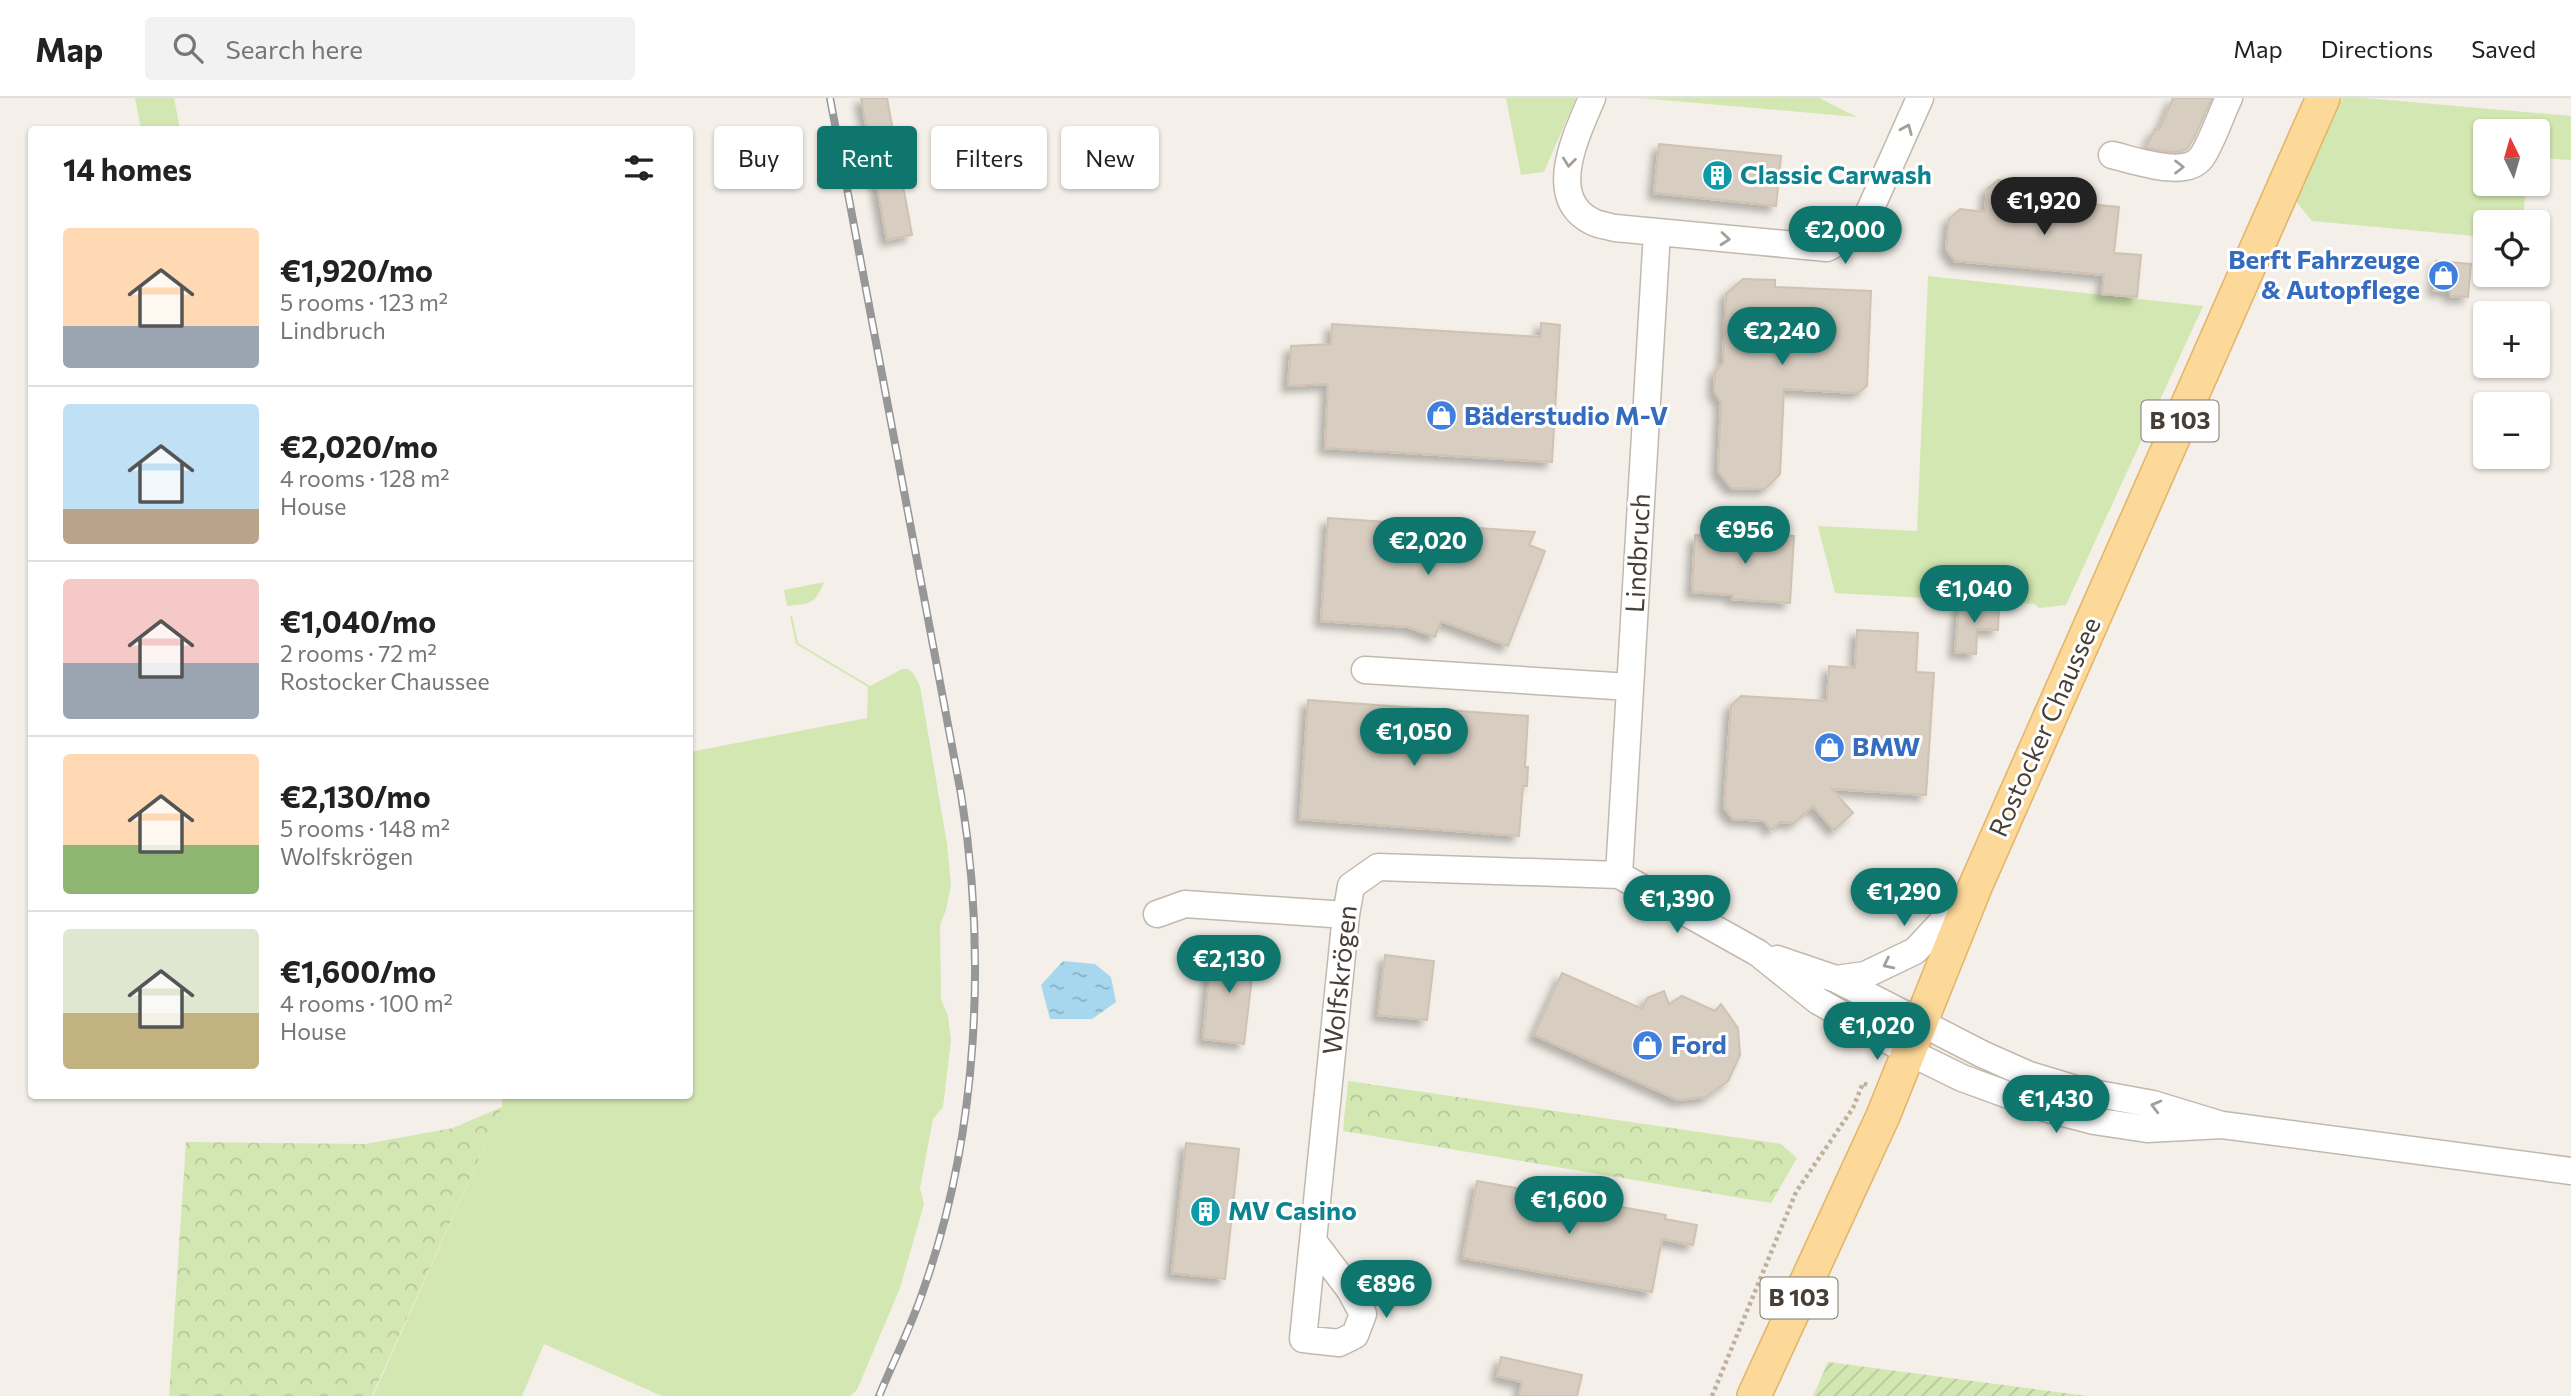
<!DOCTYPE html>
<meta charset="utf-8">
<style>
:root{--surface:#fff;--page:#f2f2f2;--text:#222;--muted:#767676;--line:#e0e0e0;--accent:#0f766e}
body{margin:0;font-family:Commissioner,sans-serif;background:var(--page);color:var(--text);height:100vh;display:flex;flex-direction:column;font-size:26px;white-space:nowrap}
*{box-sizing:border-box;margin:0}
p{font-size:23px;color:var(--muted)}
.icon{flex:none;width:38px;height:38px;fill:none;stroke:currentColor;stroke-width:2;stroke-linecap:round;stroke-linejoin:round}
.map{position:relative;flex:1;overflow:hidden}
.sheet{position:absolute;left:28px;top:28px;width:665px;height:973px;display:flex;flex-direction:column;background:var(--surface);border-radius:7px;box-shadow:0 2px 5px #0004}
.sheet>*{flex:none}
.banner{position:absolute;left:714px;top:28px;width:665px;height:63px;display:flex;gap:14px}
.needle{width:46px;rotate:355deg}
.fabs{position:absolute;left:2473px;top:21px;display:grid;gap:14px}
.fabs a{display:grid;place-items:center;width:77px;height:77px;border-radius:7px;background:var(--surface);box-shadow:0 2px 5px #0004;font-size:35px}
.price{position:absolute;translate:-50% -60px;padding:0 16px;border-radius:24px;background:var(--accent);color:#fff;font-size:23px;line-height:46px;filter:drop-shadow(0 2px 4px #0008)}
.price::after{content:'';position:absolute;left:50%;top:42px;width:21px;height:16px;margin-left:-10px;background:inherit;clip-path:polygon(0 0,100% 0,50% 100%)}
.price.active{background:#222;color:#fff}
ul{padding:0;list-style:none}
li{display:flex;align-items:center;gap:21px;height:175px;padding:0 35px}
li+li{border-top:2px solid var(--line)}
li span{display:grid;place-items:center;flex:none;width:196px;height:140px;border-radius:7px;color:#555}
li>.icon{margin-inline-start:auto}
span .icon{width:84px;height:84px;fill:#fffc;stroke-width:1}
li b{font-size:30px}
h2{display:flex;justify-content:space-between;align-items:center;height:84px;padding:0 35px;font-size:30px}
.chip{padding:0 24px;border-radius:7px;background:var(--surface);box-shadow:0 2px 5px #0004;font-size:24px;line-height:63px}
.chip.active{background:var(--accent);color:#fff}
header{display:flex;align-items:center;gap:42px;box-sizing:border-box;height:98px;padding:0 35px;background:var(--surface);border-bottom:2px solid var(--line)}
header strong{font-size:33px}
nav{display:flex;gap:38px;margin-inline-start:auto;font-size:24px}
.search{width:490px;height:63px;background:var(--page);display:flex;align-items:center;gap:18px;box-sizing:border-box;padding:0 24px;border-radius:7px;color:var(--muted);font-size:26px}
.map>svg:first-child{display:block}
.green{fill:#d3e7b2}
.forest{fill:url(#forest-crowns)}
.garden{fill:url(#garden-furrows)}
.water{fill:url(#water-ripples)}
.building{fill:#d8cdc1;stroke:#d0c2b1;stroke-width:2;filter:url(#shadow)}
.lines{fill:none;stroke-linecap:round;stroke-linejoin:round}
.minor-casing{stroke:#c2b9ae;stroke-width:29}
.major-casing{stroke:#e2b468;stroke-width:36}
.path{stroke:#c1b19c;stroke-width:4.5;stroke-dasharray:3.5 3.5;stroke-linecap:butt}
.minor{stroke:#fff;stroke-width:26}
.major{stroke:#fcd899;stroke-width:33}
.rail-casing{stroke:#979797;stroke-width:8}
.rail{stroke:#fff;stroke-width:5;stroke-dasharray:16;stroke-linecap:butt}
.oneway{stroke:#a39f9b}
.labels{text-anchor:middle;stroke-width:6;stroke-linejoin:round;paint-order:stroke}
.shield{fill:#fff;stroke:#7e7973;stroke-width:2}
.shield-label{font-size:24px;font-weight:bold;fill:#473f37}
.culture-label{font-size:26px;font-weight:bold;fill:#0d838f;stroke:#fff;text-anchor:start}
.shop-label{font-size:26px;font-weight:bold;fill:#366cbe;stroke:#fff;text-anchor:start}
.street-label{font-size:26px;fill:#473f37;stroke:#fff}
</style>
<header>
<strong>Map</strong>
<div class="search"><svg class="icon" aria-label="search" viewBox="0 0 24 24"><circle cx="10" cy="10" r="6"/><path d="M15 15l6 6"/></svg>Search here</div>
<nav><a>Map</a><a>Directions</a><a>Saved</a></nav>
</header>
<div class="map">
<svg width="2571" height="1298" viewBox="0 0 2571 1298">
<defs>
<pattern id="forest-crowns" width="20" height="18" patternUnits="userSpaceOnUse" patternTransform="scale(1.75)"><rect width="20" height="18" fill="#d3e7b2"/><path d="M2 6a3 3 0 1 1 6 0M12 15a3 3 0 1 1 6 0" fill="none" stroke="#b6c79a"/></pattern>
<pattern id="garden-furrows" width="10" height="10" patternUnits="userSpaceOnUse" patternTransform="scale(1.75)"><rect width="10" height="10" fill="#d3e7b2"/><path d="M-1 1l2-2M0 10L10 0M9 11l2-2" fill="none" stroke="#b6c79a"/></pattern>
<pattern id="water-ripples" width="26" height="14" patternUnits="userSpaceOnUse" patternTransform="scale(1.75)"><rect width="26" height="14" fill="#a6d7ef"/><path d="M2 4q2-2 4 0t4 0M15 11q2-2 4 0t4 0" fill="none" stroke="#89b0c2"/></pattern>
<filter id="shadow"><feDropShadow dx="-6" dy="6" stdDeviation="3.5" flood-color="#0004"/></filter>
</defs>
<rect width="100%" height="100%" fill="#f4efe8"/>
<path class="green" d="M 135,0 L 174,0 L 180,31 L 141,31 Z
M 1506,0 L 1576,0 L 1544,74 L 1521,77 Z
M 1640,0 L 1819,0 L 1857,19 Z
M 2342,0 L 2365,0 L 2571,18 L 2571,62 L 2538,60 L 2538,33 L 2485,33 L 2485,86 L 2526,86 L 2523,124 L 2485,124 L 2485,139 L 2312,123 L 2295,102 Z
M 1928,178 L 2203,208 L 2066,507 L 2039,510 L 2034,506 L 1835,495 L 1818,428 L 1917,433 Z
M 824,484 C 814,507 812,505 787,508 L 784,492 Z
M 790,518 L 792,518 L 798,545 L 870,588 L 902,571 L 908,571 L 913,575 L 920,588 L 947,746 L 951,787 L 946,812 L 940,827 L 941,901 L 948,918 L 951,942 L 943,1009 L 933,1021 L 920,1090 L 924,1106 L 900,1190 L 857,1292 L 850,1298 L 662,1298 L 544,1246 L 522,1298 L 373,1298 L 502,1009 L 502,998 L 690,998 L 690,654 L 867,620 L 868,589 L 796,546 Z"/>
<path class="forest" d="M 1348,983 L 1781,1046 L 1797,1060 L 1771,1105 L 1343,1033 Z
M 502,1009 L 372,1298 L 169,1298 L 186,1044 L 365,1046 L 453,1030 Z"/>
<path class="garden" d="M 1828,1264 L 2087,1298 L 1813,1298 Z"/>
<path class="water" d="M 1063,863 L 1095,866 L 1111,879 L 1116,904 L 1092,921 L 1050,921 L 1041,887 Z"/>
<path class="building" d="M 861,0 L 887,0 L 912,137 L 887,142 Z
M 2173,0 L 2212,0 L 2194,40 L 2186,52 L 2172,54 L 2146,50 L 2155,31 L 2159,32 Z
M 1659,46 L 1781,58 L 1776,108 L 1654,95 Z
M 1998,82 L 2022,84 L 2036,101 L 2119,109 L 2114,155 L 2141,157 L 2137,199 L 2102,196 L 2104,177 L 1955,163 L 1946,151 L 1949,121 L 1960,111 L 1985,114 L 1987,91 Z
M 2436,163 L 2471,166 L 2468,199 L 2450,198 L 2450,193 L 2434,192 Z
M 1743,181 L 1775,182 L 1775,189 L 1871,193 L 1867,288 L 1858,295 L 1784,291 L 1780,376 L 1765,391 L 1731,390 L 1718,373 L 1721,304 L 1714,293 L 1715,274 L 1723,265 L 1726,196 Z
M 1541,225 L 1560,227 L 1552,364 L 1325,350 L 1328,286 L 1288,288 L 1291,248 L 1331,246 L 1332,226 L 1541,239 Z
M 1328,420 L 1535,434 L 1529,447 L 1545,453 L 1508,548 L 1441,523 L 1435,539 L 1408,529 L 1321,523 Z
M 1737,434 L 1794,438 L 1790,505 L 1732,501 L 1733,497 L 1692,494 L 1695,437 L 1737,439 Z
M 1959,505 L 1999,508 L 1998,532 L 1977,531 L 1976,556 L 1955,554 Z
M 1857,532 L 1918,535 L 1916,574 L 1934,575 L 1926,697 L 1832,691 L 1853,715 L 1834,732 L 1813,708 L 1794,725 L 1780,724 L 1771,732 L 1764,723 L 1733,721 L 1724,710 L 1731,608 L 1741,598 L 1827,603 L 1829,568 L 1855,570 Z
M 1308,602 L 1528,618 L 1525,669 L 1528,669 L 1527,688 L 1523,688 L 1519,738 L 1300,721 Z
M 1212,849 L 1255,854 L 1244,946 L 1203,941 Z
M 1385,857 L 1434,863 L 1427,922 L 1378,917 Z
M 1562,875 L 1642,911 L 1647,900 L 1664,893 L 1669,906 L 1682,898 L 1715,913 L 1721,906 L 1738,930 L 1740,957 L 1728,983 L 1706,999 L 1678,1002 L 1534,937 Z
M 1186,1045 L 1239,1051 L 1225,1181 L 1172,1175 Z
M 1477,1083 L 1666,1117 L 1665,1121 L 1697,1127 L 1693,1147 L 1662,1141 L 1652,1194 L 1463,1160 Z
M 1501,1259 L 1582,1277 L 1577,1298 L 1519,1298 L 1522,1284 L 1497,1278 Z"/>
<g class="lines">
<defs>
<path id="minor" d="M 1592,0 C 1577,36 1544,100 1593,124 C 1599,127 1608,128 1615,130 L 1827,150 L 1861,132 L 1920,0
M 2112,57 C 2134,62 2185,81 2201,60 C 2211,47 2221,16 2229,0
M 1365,572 L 1630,589
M 1619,777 L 1657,134
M 1157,816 L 1185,806 L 1346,817
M 1777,861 L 1836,881 L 1982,956 L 2029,977 L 2082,993 L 2153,1006 L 2222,1027 L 2571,1073
M 1836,881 L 1865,877 L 1915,853 L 1968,796
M 1313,1143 L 1350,1192 L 1363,1216 L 1355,1237 L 1339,1245 L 1303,1241 L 1346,817 L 1351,788 L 1378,769 L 1619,777 L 1758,855 L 1818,903 L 1909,954 L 1962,980 L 2044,1010 L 2094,1023 L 2147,1031 L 2222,1027"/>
<path id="major" d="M 1754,1298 L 1883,1018 L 1975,789 L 2323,0"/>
</defs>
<use href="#minor" class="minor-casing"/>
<use href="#major" class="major-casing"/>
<path class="path" d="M 1712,1298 L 1796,1094 L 1853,1010 L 1863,985 L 1867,987"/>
<use href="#minor" class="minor"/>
<use href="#major" class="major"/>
<defs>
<path id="rail" d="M 830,0 L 961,696 C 987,855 978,1037 924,1190 C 912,1227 894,1262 879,1298"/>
</defs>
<use href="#rail" class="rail-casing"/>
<use href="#rail" class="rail"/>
</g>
<defs><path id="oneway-chevron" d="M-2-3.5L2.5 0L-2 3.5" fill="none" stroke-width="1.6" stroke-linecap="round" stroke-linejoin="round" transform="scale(1.75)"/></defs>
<g class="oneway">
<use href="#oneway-chevron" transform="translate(1907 31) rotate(-67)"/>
<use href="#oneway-chevron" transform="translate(1569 64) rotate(96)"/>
<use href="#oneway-chevron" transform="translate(2179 69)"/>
<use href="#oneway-chevron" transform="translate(1725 141) rotate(5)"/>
<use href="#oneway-chevron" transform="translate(1888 866) rotate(154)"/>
<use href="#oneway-chevron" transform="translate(2156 1008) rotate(-165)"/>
</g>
<defs>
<symbol id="building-disc" viewBox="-11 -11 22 22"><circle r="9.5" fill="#0f9aa8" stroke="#fff"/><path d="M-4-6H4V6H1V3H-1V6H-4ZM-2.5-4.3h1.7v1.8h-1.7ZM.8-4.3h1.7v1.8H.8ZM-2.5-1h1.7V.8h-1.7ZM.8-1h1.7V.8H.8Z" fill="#fff"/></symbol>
<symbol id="shop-disc" viewBox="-11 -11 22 22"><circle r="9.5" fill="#3f7fe0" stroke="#fff"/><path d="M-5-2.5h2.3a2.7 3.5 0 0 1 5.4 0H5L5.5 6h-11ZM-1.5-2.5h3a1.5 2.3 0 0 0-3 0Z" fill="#fff"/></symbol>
</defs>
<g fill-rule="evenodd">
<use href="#building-disc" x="1700" y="60" width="35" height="35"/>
<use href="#shop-disc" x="2426" y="160" width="35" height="35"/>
<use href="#shop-disc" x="1424" y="300" width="35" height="35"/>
<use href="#shop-disc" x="1812" y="632" width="35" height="35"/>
<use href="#shop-disc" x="1630" y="930" width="35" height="35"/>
<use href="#building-disc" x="1188" y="1096" width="35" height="35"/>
</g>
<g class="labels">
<g class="shield">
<rect x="2141.5" y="302.5" width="77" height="41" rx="5"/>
<rect x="1760.5" y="1179.5" width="77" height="41" rx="5"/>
</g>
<g class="shield-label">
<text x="2180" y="331">B 103</text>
<text x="1799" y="1208">B 103</text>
</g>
<g class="culture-label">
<text x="1740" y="86">Classic Carwash</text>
<text x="1228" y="1122">MV Casino</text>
</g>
<g class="shop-label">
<text x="2420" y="171" text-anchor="end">Berft Fahrzeuge<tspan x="2420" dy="30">&amp; Autopflege</tspan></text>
<text x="1464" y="327">Bäderstudio M-V</text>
<text x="1852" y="658">BMW</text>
<text x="1671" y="956">Ford</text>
</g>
<g class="street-label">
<text transform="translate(1638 455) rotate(-87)" y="9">Lindbruch</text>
<text transform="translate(2045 629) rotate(-66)" y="9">Rostocker Chaussee</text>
<text transform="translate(1340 882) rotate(-84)" y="9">Wolfskrögen</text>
</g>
</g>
</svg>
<div class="fabs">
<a><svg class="needle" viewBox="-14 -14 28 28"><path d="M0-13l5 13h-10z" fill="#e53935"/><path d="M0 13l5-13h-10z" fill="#767676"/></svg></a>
<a><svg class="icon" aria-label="locate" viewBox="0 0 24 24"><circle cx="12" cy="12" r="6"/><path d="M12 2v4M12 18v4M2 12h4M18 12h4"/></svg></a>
<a>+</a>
<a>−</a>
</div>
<b class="price active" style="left:2044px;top:139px">€1,920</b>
<b class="price" style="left:1845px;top:168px">€2,000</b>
<b class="price" style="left:1782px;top:269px">€2,240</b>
<b class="price" style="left:1745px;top:468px">€956</b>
<b class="price" style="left:1428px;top:479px">€2,020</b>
<b class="price" style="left:1974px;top:527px">€1,040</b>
<b class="price" style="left:1414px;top:670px">€1,050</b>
<b class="price" style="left:1904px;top:830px">€1,290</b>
<b class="price" style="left:1677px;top:837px">€1,390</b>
<b class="price" style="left:1229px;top:897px">€2,130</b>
<b class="price" style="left:1877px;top:964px">€1,020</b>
<b class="price" style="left:2056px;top:1037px">€1,430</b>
<b class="price" style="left:1569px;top:1138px">€1,600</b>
<b class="price" style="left:1386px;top:1222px">€896</b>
<div class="banner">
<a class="chip">Buy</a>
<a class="chip active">Rent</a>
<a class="chip">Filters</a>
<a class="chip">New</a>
</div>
<section class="sheet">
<h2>14 homes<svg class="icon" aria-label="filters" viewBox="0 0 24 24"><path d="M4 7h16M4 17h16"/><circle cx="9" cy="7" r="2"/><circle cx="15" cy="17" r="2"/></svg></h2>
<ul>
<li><span style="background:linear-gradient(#ffd9b3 70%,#9aa5b1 0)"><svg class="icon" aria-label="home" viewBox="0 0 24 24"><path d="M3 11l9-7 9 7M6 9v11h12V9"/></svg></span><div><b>€1,920/mo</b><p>5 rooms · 123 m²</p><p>Lindbruch</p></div></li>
<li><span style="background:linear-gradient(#bfe0f5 75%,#b9a48a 0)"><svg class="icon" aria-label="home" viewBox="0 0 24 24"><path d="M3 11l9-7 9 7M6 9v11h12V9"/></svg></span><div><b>€2,020/mo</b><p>4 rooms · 128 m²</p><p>House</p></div></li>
<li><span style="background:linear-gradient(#f6c9c9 60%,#9aa5b1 0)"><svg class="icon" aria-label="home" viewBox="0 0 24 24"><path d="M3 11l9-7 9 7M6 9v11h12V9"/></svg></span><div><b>€1,040/mo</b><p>2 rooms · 72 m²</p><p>Rostocker Chaussee</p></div></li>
<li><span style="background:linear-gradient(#ffd9b3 65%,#8fb573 0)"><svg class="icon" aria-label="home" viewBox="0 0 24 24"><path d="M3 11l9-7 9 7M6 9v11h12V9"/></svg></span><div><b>€2,130/mo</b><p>5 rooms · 148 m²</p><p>Wolfskrögen</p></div></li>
<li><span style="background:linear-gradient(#dfe7d0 60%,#c2b280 0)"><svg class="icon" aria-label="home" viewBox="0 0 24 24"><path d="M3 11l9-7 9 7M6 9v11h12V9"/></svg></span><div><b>€1,600/mo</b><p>4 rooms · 100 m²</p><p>House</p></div></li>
</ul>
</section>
</div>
